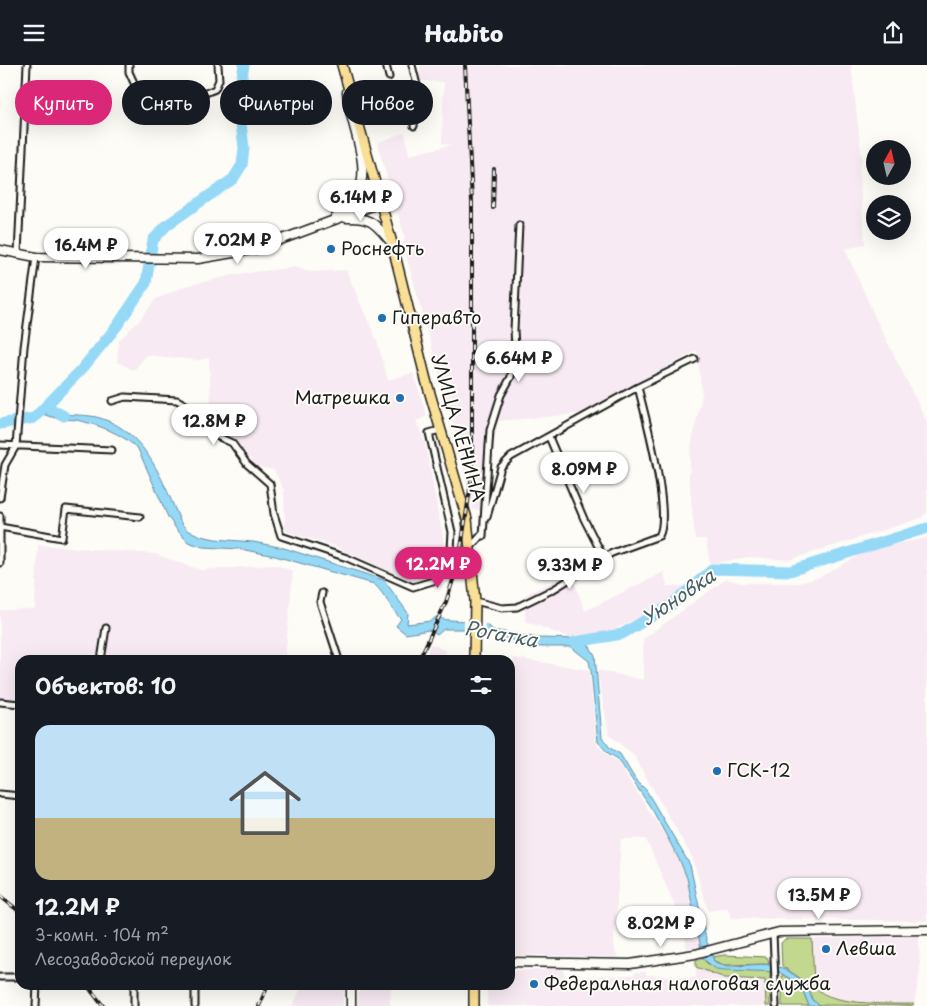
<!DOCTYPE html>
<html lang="ru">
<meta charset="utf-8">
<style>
:root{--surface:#171b24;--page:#20242c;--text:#f1f3f6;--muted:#9ea1a6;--accent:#db2777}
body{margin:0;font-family:"Playpen Sans",sans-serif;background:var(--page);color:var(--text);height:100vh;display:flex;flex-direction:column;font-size:19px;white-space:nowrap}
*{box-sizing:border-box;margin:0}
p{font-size:16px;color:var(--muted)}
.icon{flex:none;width:28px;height:28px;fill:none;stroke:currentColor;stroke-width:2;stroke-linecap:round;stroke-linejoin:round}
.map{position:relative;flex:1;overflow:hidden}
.sheet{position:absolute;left:15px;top:590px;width:500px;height:335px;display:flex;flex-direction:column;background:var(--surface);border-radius:15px;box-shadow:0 5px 20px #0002}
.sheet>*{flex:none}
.guide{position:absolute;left:15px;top:15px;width:500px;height:45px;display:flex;gap:10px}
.needle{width:32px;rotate:8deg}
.fabs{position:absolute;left:866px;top:75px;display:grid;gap:10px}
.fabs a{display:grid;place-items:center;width:45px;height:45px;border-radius:50%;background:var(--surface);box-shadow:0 5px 20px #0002;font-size:25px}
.price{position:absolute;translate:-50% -42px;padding:0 11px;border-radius:18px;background:#fff;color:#222;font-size:16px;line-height:32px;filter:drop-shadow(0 1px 2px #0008)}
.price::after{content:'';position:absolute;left:50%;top:30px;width:15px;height:11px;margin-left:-8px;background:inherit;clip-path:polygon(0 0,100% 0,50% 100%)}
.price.selected{background:var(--accent);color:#fff}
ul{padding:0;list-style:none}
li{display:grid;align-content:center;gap:10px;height:265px;padding:0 20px}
li span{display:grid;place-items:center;height:155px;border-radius:15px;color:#555}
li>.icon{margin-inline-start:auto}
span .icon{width:90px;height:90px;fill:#fffc;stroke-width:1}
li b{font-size:21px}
h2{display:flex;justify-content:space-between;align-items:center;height:60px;padding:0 20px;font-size:21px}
.tag{padding:0 18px;border-radius:22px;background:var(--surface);box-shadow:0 5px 20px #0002;font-size:18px;line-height:45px}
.tag.selected{background:var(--accent);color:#fff}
header{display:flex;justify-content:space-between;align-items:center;height:65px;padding:0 20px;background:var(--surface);font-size:22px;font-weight:800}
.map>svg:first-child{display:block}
.built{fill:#f7eaf2}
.green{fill:#c2d88e;stroke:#6f7a55}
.water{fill:#95d9f7;stroke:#658d9f}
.pier{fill:#fdfcf7}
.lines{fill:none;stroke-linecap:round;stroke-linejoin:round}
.river{stroke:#95d9f7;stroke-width:11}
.street-casing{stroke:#1c1c1c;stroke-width:9}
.secondary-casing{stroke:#1c1c1c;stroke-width:11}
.primary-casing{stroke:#1c1c1c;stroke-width:12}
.street{stroke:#fdfcf7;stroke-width:5}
.secondary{stroke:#fdfcf7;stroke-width:8}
.primary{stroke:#fadf96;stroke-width:9}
.rail-casing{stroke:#1c1c1c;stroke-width:4}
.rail{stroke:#fdfcf7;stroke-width:2;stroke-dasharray:5.5;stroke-linecap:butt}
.poi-dot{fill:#1f6fb2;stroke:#fdfcf7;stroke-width:2}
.labels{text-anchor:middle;stroke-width:4;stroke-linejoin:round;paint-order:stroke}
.poi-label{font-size:18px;fill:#1c1c1c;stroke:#fdfcf7;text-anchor:start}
.street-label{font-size:18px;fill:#1c1c1c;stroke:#fdfcf7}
.water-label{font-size:19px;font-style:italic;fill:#465e69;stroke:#fdfcf7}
</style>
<header><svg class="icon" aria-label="menu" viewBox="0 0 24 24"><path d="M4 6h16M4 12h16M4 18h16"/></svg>Habito<svg class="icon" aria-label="share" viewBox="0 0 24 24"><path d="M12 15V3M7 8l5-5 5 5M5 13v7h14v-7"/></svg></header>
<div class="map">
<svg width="927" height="941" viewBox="0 0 927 941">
<rect width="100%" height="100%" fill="#fdfcf7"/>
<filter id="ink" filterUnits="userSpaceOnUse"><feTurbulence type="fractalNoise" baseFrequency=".02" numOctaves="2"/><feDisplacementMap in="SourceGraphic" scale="10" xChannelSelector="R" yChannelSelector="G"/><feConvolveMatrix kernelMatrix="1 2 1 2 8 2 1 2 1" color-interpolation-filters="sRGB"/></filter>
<g filter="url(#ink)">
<path class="built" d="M 420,0 L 851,0 L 862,94 L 859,105 L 865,179 L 845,184 L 874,250 L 927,357 L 927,447 L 921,453 L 789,495 L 749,492 L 710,499 L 706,474 L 695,474 L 689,412 L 691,382 L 702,330 L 697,285 L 586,348 L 498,356 L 483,445 L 473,445 L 454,362 L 403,179 L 405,172 L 377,78 L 405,67 L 409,90 L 451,80 L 442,78 L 444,17 L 420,16 Z
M 297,202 L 310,207 L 346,205 L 378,279 L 388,315 L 413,308 L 427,351 L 416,356 L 425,378 L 444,479 L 444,498 L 434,508 L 408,514 L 334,481 L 285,466 L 284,425 L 274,405 L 256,401 L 234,374 L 212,365 L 209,293 L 198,295 L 147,290 L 134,305 L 117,297 L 119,275 L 139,256 L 156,234 L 186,221 L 238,209 Z
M 927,473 L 927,856 L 731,853 L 728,843 L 708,846 L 692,792 L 633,689 L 609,670 L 597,605 L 644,615 L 643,574 L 726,514 L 742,518 L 799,518 L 820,512 L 873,483 Z
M 38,480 L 155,489 L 200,505 L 276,500 L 293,506 L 285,595 L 20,595 L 20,642 L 0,640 L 0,545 L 35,544 Z
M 664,507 L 667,521 L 686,521 L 669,539 L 606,568 L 576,575 L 525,556 L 525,530 L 571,508 L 585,546 Z
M 431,579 L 446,586 L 444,595 L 424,595 Z
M 514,593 L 589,605 L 597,681 L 617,697 L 684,799 L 701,882 L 687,883 L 681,855 L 646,774 L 621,774 L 614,880 L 616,889 L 620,892 L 510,890 L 510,611 Z
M 919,871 L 920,907 L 914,939 L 844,937 L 815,923 L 812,874 Z
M 696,902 L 725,913 L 766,915 L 766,941 L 487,941 L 487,920 L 510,920 L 510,906 L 563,904 L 565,912 L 633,910 L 636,907 L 646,907 L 646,910 L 696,913 Z
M 359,920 L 391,920 L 390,941 L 358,941 Z
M 344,921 L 343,941 L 292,941 L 302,922 Z"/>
<path class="green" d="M 785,874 L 812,874 L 814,918 C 819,941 892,939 914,939 L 911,941 L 817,940 L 811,933 C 811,916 795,911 782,901 L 781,878 Z
M 724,890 L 767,892 L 770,899 L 724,900 L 714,896 L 712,892 Z
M 703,894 L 708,899 L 770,906 L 770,941 L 766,941 L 765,915 L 725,913 L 696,902 L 696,895 Z
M 782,909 L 801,921 L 809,941 L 782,941 Z"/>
<path class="water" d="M 55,340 L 59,348 C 72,351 87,349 100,353 C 147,367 163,417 181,458 L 187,465 L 201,471 L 215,474 L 253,477 L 284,483 L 384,515 L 408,548 L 407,559 L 431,556 L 436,552 C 453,559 479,551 493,565 L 538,573 L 580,574 L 588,579 L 595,590 L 602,672 L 610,683 L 620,689 L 635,714 L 646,725 L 690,800 L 706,874 L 714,896 C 731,910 765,888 793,909 C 809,921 806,915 812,935 L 821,941 L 809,941 L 801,921 L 779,907 L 725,905 L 716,904 L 703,894 L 687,813 L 680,796 L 653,746 L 618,694 L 608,688 L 598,677 L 591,606 L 589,596 L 571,582 L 535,582 L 492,569 L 462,564 L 444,564 L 437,570 L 429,565 L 406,569 L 396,561 L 401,554 C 390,543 386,530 374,519 L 275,491 L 240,484 L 203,482 L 188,477 L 177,465 L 168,452 L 138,384 C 123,369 97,359 76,355 C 65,354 56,354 45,350 Z"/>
<path class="pier" d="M 464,552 L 485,557 L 484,570 L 464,566 Z"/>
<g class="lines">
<path class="river" d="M 46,341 L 64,351
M 0,359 L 34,353 L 82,304 L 117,261 L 146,218 L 153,175 L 167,160 L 233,114 L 242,100 L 244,83 L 238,34 L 244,0
M 575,577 L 622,569 L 671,540 L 713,504 L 790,506 L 927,463"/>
<defs>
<path id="street" d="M 129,0 L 129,7 L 142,35 C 173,43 187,36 215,24 L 219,15 L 218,0
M 386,0 L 389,12
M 412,0 L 418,24 L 414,61
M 18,188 L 27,0
M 112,336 L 125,332 L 177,335 L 193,344 L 199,359 L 208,367 L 232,378 L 247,399 L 270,419 L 274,449 L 281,471 L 347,493 L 413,522 L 436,515 L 450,501 L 452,467 L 429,368 L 440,365
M 549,372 L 584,454 L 604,493
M 0,380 L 112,385
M 0,433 L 5,400 L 16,381 L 24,282 L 36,192
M 0,451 L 0,498
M 487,452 L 501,402 L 511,392 L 638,322 L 695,294
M 0,462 L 62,473 L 66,444 L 140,452
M 483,471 L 490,365 L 501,330 L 511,312 L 515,282 L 514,265 L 519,160
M 471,482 L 483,468
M 322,528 L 320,537 L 339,595
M 475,536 L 502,543 L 517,542 L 554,524 L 612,488 L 659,471 C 672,448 645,350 638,322
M 101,595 L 106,563
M 0,637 L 20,639
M 0,729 L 20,731
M 773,868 L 776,941
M 0,912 L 20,912
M 134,920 L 134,941
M 36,941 L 37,920
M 195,941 L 195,920"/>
<path id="secondary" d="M 335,153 C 342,146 353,140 357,131 C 373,99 349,60 347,27
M 346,153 C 372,152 375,159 391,177
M 0,185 L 36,192 L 198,194 L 256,184 L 380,138
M 510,897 L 630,899 L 695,889 L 779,867 L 927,865
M 351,941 L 351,920"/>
<path id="primary" d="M 342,0 L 392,178 L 426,315 L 467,454 L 475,536 L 474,595
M 474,920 L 474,941"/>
</defs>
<use href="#street" class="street-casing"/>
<use href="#secondary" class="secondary-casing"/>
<use href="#primary" class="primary-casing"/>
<use href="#street" class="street"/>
<use href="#secondary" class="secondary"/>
<use href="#primary" class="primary"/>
<defs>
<path id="rail" d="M 493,143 L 494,104
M 419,595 L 446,537 L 459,496 L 472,411 L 472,137 L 465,0
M 0,831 L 20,847
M 87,920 L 103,941
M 259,941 L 268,920"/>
</defs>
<use href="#rail" class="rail-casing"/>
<use href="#rail" class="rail"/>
</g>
</g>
<g class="poi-dot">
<circle cx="331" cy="184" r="5"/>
<circle cx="382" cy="253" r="5"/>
<circle cx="400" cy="333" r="5"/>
<circle cx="717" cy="706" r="5"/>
<circle cx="826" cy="884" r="5"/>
<circle cx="534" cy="919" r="5"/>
</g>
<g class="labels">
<g class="poi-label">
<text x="341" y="190">Роснефть</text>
<text x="392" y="259">Гиперавто</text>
<text x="390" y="339" text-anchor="end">Матрешка</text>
<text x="727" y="712">ГСК-12</text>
<text x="836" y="890">Левша</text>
<text x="544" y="925">Федеральная налоговая служба</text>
</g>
<g class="street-label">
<text transform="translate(458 363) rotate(74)" y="6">УЛИЦА ЛЕНИНА</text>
</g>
<g class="water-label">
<text transform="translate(678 532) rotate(-34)" y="7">Уюновка</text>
<text transform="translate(501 569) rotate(10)" y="7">Рогатка</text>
</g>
</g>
</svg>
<div class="fabs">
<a><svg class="needle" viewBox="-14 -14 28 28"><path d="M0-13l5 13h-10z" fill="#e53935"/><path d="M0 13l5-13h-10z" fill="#9ea1a6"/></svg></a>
<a><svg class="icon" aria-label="layers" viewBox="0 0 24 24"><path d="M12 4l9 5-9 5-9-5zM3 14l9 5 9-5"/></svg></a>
</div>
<b class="price" style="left:361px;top:157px">6.14M ₽</b>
<b class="price" style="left:238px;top:200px">7.02M ₽</b>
<b class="price" style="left:86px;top:205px">16.4M ₽</b>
<b class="price" style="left:519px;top:318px">6.64M ₽</b>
<b class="price" style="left:214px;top:381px">12.8M ₽</b>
<b class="price" style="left:584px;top:429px">8.09M ₽</b>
<b class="price selected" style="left:438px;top:524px">12.2M ₽</b>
<b class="price" style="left:570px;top:525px">9.33M ₽</b>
<b class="price" style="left:819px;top:855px">13.5M ₽</b>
<b class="price" style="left:661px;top:883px">8.02M ₽</b>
<div class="guide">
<a class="tag selected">Купить</a>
<a class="tag">Снять</a>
<a class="tag">Фильтры</a>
<a class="tag">Новое</a>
</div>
<section class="sheet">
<h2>Объектов: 10<svg class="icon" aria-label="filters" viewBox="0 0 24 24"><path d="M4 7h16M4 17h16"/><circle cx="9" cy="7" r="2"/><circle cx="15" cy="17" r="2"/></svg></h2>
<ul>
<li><span style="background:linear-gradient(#bfe0f5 60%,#c2b280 0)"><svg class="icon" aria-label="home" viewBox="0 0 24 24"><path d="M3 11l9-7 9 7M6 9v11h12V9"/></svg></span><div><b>12.2M ₽</b><p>3-комн. · 104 m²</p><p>Лесозаводской переулок</p></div></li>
</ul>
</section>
</div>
